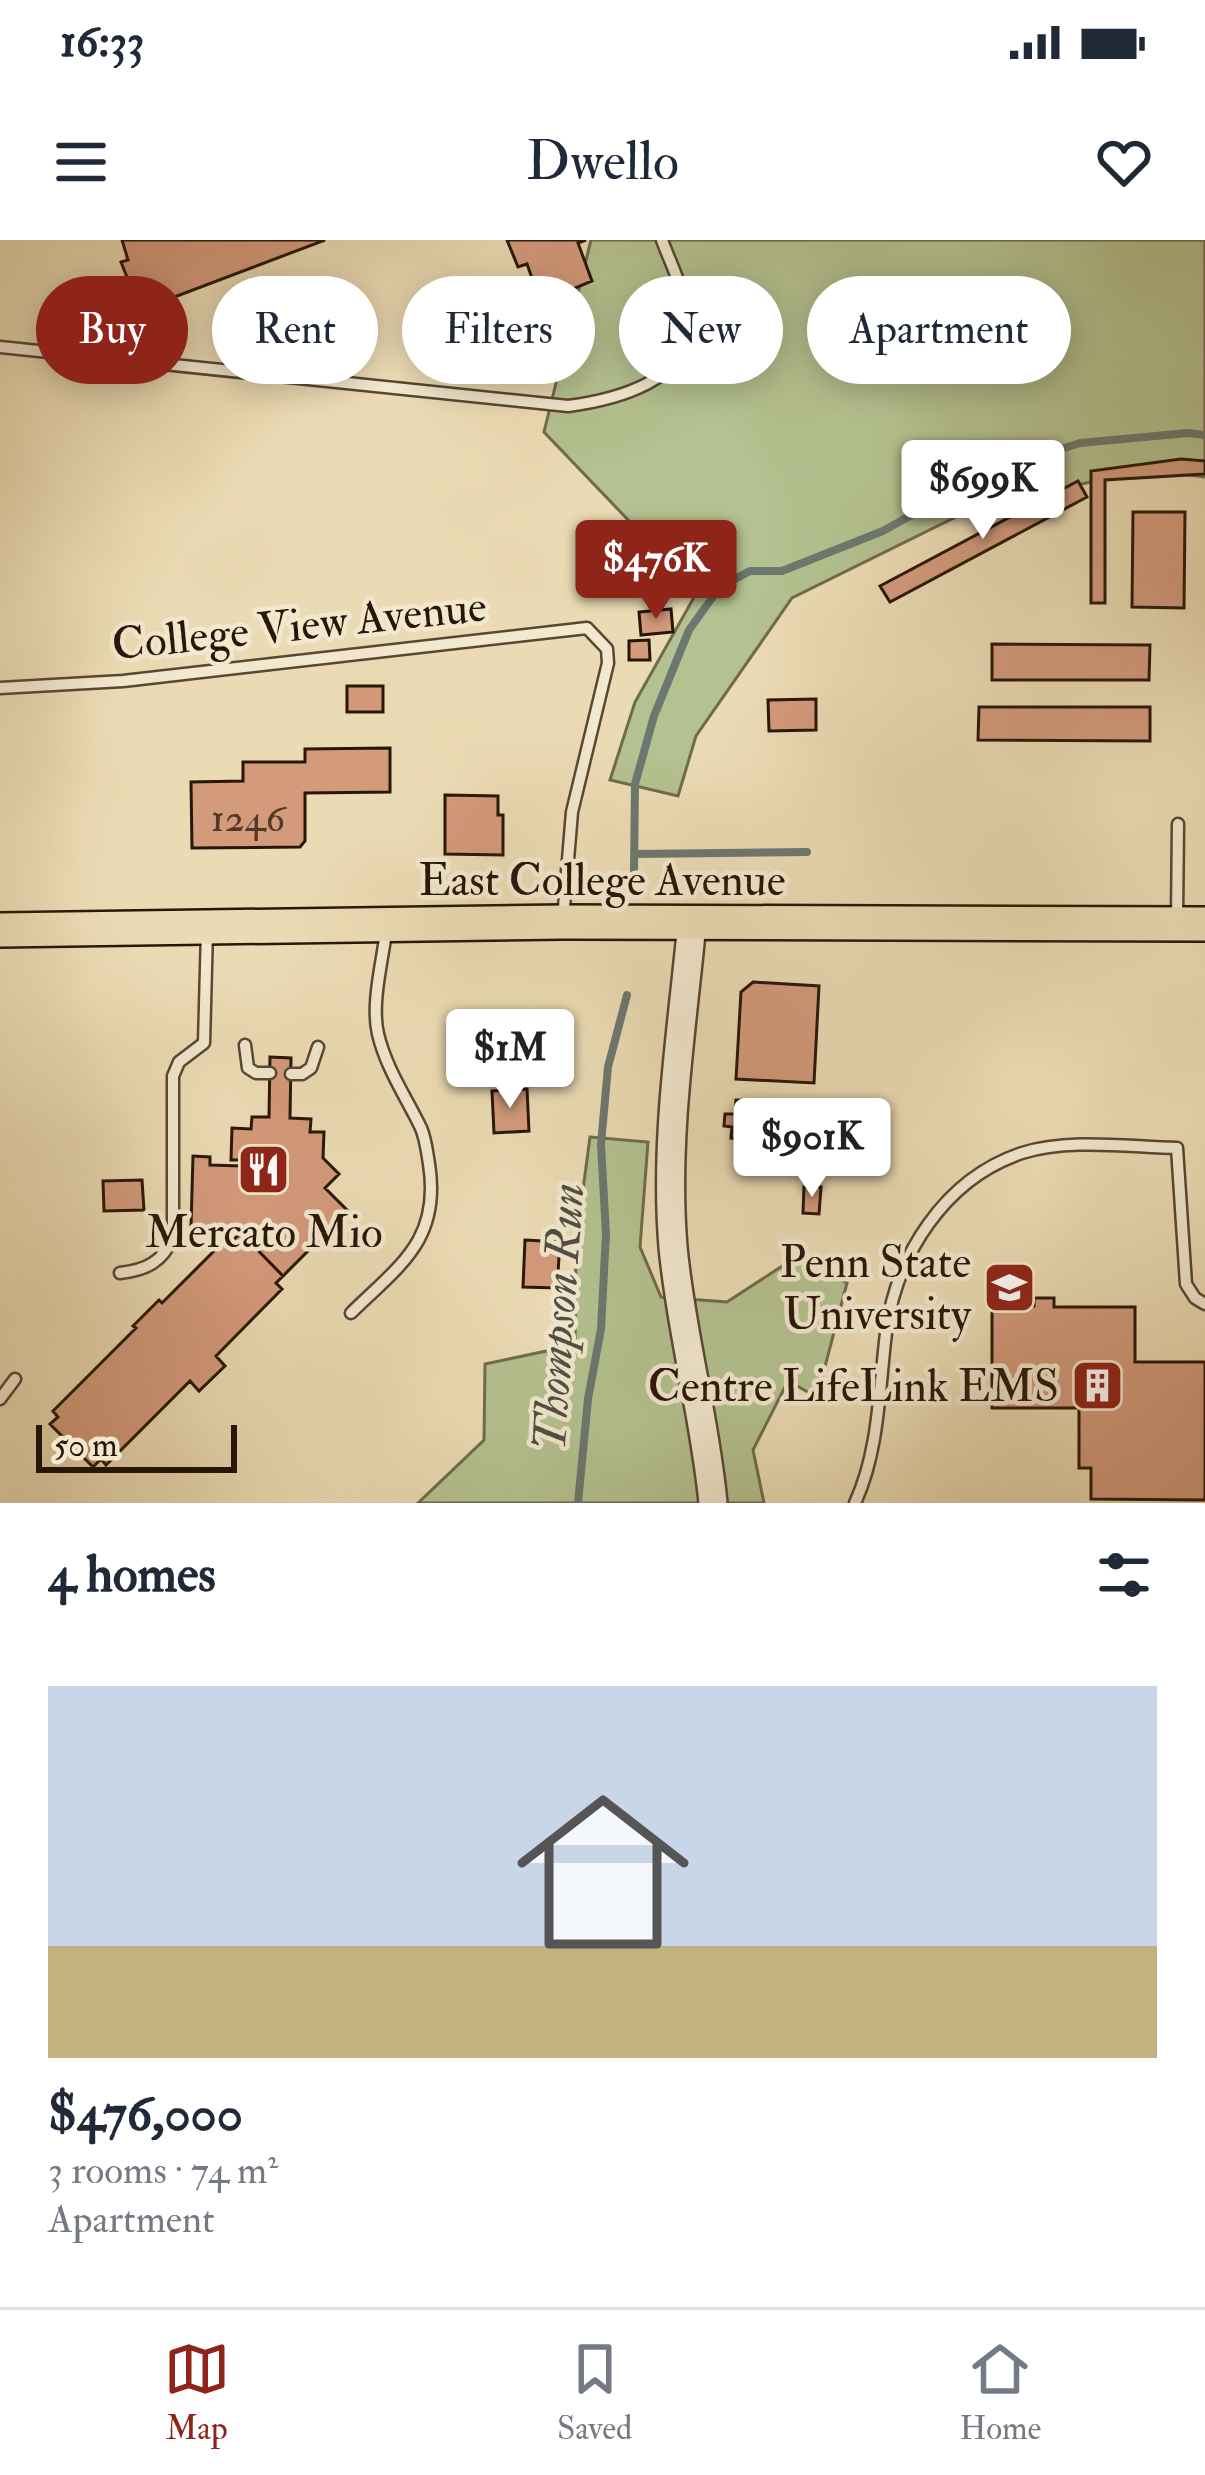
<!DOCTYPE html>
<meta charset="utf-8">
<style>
:root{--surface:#fff;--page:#f2f2f3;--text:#1f2937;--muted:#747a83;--line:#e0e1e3;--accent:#8f2418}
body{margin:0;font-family:"IM FELL Double Pica",serif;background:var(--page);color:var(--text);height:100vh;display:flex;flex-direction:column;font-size:45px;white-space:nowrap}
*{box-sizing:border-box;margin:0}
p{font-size:39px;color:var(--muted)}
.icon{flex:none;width:66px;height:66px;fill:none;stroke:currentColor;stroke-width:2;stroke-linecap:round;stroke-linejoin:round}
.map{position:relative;height:1263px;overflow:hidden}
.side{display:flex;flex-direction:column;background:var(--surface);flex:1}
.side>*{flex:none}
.banner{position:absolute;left:36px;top:36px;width:1134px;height:108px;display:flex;gap:24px}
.scale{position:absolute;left:36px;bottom:30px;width:201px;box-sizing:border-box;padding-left:12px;border:6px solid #281608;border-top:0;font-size:33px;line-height:42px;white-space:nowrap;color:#281608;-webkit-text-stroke:9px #f2e8ce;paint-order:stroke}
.price{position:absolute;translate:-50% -102px;padding:0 27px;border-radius:12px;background:#fff;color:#222;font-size:39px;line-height:78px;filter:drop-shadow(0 3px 6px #0008)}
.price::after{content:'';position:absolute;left:50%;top:72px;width:36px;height:27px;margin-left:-18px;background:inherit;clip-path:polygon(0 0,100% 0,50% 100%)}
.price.current{background:var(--accent);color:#fff}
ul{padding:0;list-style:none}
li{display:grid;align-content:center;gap:24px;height:636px;padding:0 48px}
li+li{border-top:3px solid var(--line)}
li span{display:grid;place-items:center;height:372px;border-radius:0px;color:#555}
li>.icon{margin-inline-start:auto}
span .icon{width:216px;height:216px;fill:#fffc;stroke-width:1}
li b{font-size:51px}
h2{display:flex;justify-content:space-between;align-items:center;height:144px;padding:0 48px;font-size:51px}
.chip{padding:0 42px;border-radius:54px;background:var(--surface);box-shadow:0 6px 30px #0003;font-size:42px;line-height:108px}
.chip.current{background:var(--accent);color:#fff}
.status{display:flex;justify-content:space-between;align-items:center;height:84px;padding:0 60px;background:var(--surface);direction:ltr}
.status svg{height:33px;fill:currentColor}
header{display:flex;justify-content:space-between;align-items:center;height:156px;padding:0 48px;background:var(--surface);font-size:54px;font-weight:600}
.tabs{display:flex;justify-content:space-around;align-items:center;height:168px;border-top:3px solid var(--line);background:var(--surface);font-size:33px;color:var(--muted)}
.tabs a{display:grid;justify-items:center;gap:6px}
.tabs .current{color:var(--accent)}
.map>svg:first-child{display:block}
.green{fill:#b4c190;stroke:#6e6c4c;stroke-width:3}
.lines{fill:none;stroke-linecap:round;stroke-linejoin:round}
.stream{stroke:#6c786f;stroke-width:8}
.building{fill:#d39a7c;stroke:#281608;stroke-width:3}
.service-casing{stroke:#594733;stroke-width:15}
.tertiary-casing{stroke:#594733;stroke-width:32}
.primary-casing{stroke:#281608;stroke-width:38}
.service{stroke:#f2e8ce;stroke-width:10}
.tertiary{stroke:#f2e8ce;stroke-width:27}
.primary{stroke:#ebdbb4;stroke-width:33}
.labels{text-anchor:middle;stroke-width:9;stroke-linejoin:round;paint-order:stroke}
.number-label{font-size:39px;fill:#533725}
.street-label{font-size:45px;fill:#281608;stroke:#f2e8ce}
.poi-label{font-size:45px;fill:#281608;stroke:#f2e8ce;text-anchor:end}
.water-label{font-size:48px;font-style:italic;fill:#504f44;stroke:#f2e8ce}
</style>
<div class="status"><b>16:33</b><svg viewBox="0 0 49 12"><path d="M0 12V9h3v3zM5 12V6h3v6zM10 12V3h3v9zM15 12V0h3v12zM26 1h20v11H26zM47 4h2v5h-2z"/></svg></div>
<header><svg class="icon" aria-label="menu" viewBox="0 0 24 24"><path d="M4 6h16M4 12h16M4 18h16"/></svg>Dwello<svg class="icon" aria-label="heart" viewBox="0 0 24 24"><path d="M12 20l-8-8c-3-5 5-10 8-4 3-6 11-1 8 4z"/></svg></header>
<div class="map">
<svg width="1205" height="1263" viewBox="0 0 1205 1263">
<rect width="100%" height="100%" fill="#ebdbb4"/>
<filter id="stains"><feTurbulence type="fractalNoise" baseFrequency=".00167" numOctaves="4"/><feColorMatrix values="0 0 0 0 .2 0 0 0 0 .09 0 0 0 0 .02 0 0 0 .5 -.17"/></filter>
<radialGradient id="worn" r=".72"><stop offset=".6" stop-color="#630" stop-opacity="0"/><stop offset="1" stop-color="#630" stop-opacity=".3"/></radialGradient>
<path class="green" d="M 591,0 L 1205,0 L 1205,237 L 1156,231 L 1090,242 L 964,273 L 792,358 L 696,496 L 678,556 L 610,540 L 635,462 L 697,352 L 544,192 Z
M 590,897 L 648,902 L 640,1007 L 661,1057 L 727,1062 L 796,1017 L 847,1043 L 817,1157 L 788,1141 L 753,1210 L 764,1263 L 418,1263 L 484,1200 L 485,1124 L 575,1105 L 576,1002 Z"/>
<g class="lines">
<path class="stream" d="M 634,614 L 807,612
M 634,631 L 635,544 L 654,476 L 689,390 L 720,347 L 750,331 L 782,331 L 883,291 L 982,235 L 1080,203 L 1188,193 L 1205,195
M 578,1263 L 588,1159 L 601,1089 L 606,994 L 601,904 L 608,827 L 627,755"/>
</g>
<path class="building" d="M 122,0 L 325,0 L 140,70 L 121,22 L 128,20 Z
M 507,0 L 586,0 L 578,3 L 592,41 L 568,51 L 570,56 L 549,63 L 547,58 L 540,61 L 527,24 L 518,27 Z
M 1181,219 L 1205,221 L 1205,234 L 1105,240 L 1105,363 L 1091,363 L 1091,231 Z
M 1078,241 L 1087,257 L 890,362 L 880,346 Z
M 1133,272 L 1185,272 L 1184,368 L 1132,367 Z
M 671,369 L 673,392 L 641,395 L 639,372 Z
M 649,400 L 650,420 L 629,420 L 629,401 Z
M 992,404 L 1150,405 L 1149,440 L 992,440 Z
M 347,446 L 383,446 L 383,472 L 347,472 Z
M 816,459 L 816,490 L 769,491 L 768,460 Z
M 979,467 L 1150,467 L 1150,501 L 978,500 Z
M 390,508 L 390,552 L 305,553 L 305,601 L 300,607 L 192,608 L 191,542 L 243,541 L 243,522 L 305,522 L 305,509 Z
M 445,555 L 498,556 L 498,575 L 503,575 L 503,615 L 445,614 Z
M 753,742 L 819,746 L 814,843 L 736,839 L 741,752 Z
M 270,817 L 291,818 L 290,878 L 311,879 L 310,892 L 324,892 L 323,918 L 339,934 L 325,948 L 348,971 L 283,1036 L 236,988 L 191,987 L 193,916 L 210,917 L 210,925 L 242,926 L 243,920 L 231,920 L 232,888 L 251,889 L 252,877 L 269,877 Z
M 527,849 L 529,891 L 494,893 L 492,851 Z
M 736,860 L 796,864 L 793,909 L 770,907 L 770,900 L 731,898 L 732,887 L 724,886 L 725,874 L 735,874 Z
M 142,940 L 144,970 L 104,971 L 103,941 Z
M 804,947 L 821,947 L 819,974 L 803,973 Z
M 241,993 L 283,1036 L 276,1043 L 282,1049 L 216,1116 L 225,1126 L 199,1151 L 190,1141 L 106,1225 L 101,1219 L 93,1227 L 50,1184 L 58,1177 L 53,1171 L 136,1088 L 133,1086 L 159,1060 L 162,1063 L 229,996 L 233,1000 Z
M 525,1000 L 560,1002 L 557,1048 L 523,1047 Z
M 1034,1058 L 1054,1058 L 1054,1067 L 1135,1067 L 1135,1122 L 1205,1122 L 1205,1260 L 1091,1259 L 1091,1228 L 1079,1228 L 1079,1168 L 992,1168 L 992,1067 L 1034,1066 Z"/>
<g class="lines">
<defs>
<path id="service" d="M 0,107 L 568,166 C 614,160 692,141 688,82 C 687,55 671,25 662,0
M 0,448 L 123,441 L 587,388 L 607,409 L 608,423 L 572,572 L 563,679
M 1177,677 L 1178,584
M 245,805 L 248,828 L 256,833 L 270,833
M 291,834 L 302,834 L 311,828 L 318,807
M 120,1033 C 146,1030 163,1022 173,997 L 173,836 L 179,822 L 204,803 L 207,690
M 351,1073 C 400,1025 441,1000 429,924 C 427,912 426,900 421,888 C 406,857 386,828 378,794 C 371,764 382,723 386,692
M 0,1159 L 15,1139
M 855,1263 C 879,1211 879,1150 886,1093 C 896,1016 944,939 1022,913 C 1069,898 1128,907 1177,908 L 1186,1044 L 1195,1058 L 1205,1064"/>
<path id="tertiary" d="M 692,683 C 682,790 664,899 673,1007 C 681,1093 705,1177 713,1263"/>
<path id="primary" d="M 0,690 L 563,682 L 1205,684"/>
</defs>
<use href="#service" class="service-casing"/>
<use href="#tertiary" class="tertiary-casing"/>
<use href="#primary" class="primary-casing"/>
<use href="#service" class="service"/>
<use href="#tertiary" class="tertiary"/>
<use href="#primary" class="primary"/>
</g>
<defs>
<symbol id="restaurant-square" viewBox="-11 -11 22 22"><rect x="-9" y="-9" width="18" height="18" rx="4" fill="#8f2418" stroke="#f2e8ce"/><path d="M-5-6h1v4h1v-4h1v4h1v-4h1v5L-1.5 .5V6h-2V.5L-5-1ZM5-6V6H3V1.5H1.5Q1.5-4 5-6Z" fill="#fff"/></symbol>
<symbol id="university-square" viewBox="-11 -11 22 22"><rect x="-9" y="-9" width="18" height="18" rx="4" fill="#8f2418" stroke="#f2e8ce"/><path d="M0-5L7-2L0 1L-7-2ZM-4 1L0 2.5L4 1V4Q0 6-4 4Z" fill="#fff"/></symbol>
<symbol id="building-square" viewBox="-11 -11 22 22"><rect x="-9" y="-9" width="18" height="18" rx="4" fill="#8f2418" stroke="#f2e8ce"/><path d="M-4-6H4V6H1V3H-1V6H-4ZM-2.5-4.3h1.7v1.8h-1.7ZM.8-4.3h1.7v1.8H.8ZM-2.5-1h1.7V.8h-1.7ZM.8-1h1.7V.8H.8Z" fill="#fff"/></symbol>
</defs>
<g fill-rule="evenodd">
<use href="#restaurant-square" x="234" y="900" width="59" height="59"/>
<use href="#university-square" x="980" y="1018" width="59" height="59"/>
<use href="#building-square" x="1068" y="1116" width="59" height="59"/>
</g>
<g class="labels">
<g class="number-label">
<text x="248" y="591">1246</text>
</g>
<g class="street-label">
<text transform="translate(299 384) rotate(-6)" y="16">College View Avenue</text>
<text x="602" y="655">East College Avenue</text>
</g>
<g class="poi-label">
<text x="264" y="1007" text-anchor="middle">Mercato Mio</text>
<text x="971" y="1037">Penn State<tspan x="971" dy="52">University</tspan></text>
<text x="1059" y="1161">Centre LifeLink EMS</text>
</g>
<g class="water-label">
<text transform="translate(557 1077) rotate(-86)" y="17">Thompson Run</text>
</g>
</g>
<rect width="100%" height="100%" filter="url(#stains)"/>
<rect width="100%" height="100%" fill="url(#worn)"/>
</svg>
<div class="scale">50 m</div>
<b class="price" style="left:983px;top:302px">$699K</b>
<b class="price current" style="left:656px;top:382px">$476K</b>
<b class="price" style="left:510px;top:871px">$1M</b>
<b class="price" style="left:812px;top:960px">$901K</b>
<div class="banner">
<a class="chip current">Buy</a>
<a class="chip">Rent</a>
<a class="chip">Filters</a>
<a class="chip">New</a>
<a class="chip">Apartment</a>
</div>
</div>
<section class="side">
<h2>4 homes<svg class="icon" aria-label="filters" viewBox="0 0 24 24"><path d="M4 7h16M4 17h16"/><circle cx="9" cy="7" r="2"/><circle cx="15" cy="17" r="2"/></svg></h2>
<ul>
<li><span style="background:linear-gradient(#c9d6e8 70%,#c2b280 0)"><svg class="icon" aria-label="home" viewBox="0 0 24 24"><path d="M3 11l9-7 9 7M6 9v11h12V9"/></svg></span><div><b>$476,000</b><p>3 rooms · 74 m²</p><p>Apartment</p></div></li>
</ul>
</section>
<nav class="tabs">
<a class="current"><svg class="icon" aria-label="map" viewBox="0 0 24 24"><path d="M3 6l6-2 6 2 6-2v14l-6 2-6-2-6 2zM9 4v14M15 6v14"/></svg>Map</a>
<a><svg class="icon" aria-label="saved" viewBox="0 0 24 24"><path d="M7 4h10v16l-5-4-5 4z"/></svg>Saved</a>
<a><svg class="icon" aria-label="home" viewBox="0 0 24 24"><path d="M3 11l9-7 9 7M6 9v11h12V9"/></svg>Home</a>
</nav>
